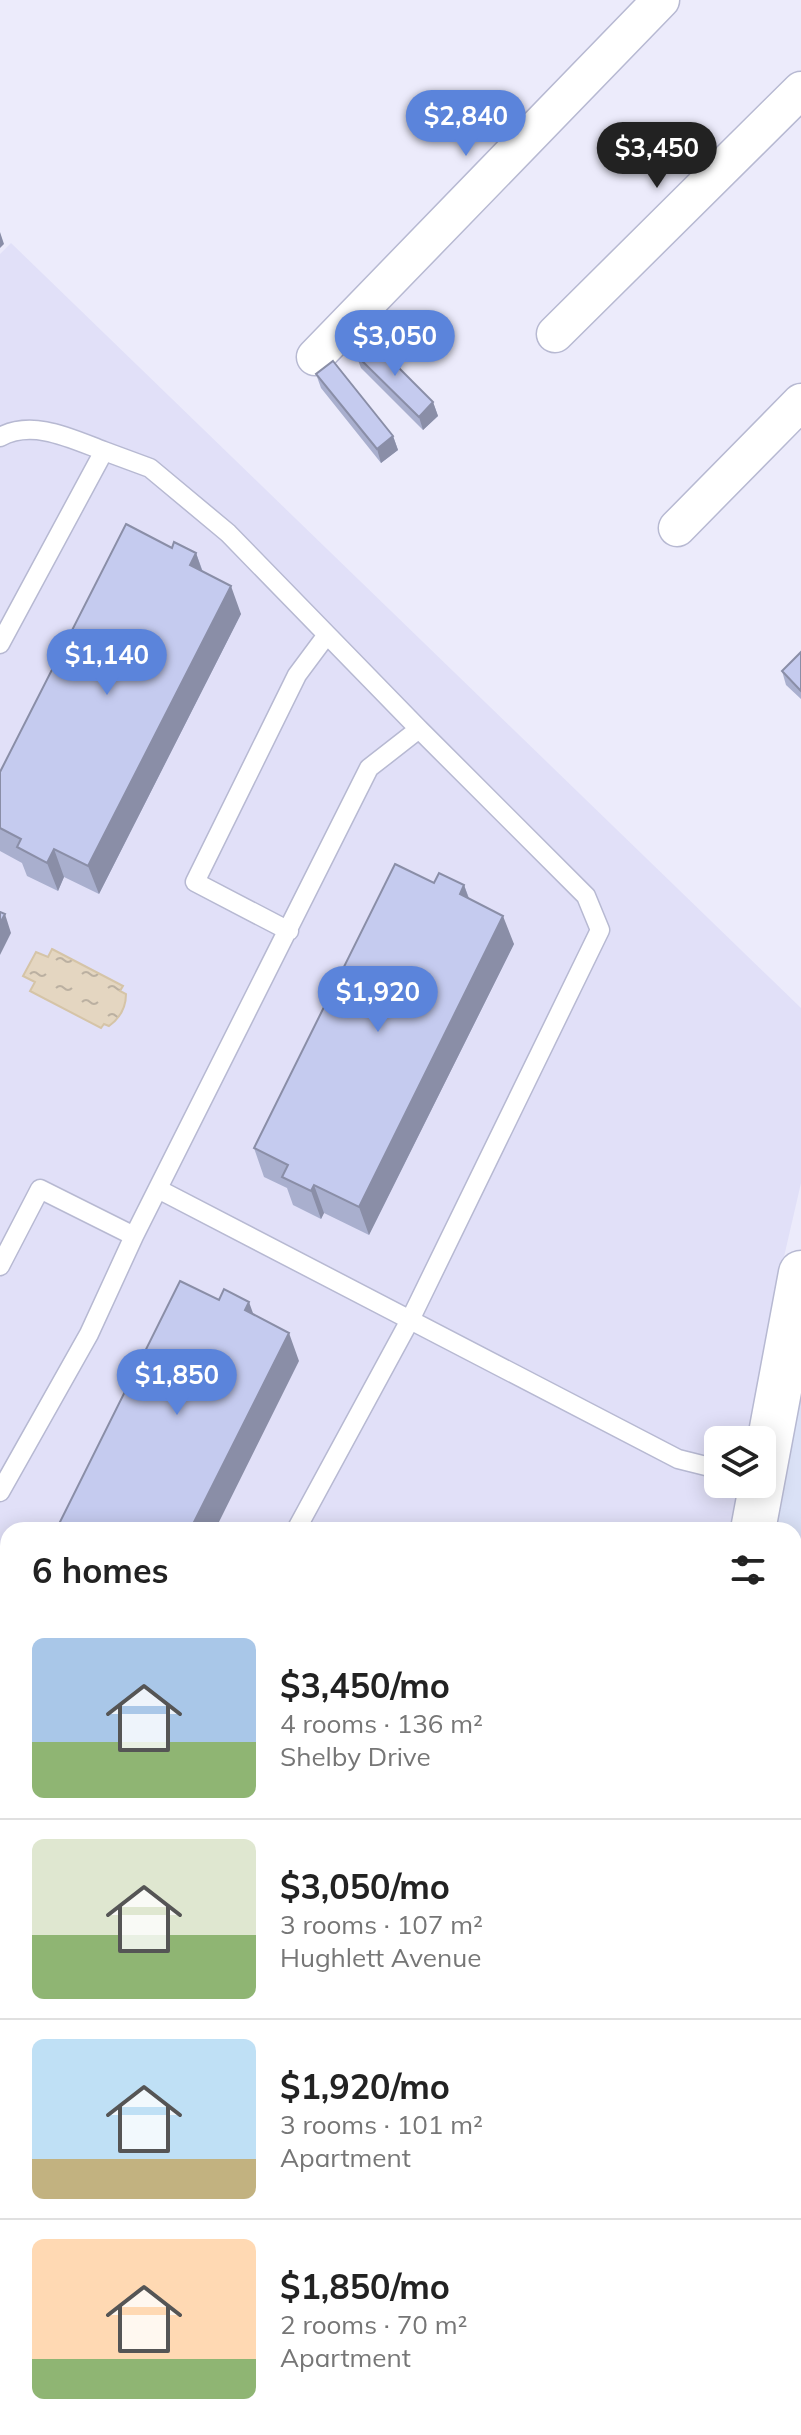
<!DOCTYPE html>
<meta charset="utf-8">
<style>
:root{--surface:#fff;--page:#f6f6f6;--text:#222;--muted:#767676;--line:#e0e0e0;--accent:#5b84db}
body{margin:0;font-family:Mulish,sans-serif;background:var(--page);color:var(--text);height:100vh;display:flex;flex-direction:column;font-size:30px;white-space:nowrap}
*{box-sizing:border-box;margin:0}
p{font-size:26px;color:var(--muted)}
.icon{flex:none;width:44px;height:44px;fill:none;stroke:currentColor;stroke-width:2;stroke-linecap:round;stroke-linejoin:round}
.map{position:relative;flex:1;overflow:hidden}
.drawer{position:absolute;left:0px;top:1522px;width:802px;height:914px;display:flex;flex-direction:column;background:var(--surface);border-radius:24px 24px 0 0;box-shadow:0 4px 20px #0003}
.drawer>*{flex:none}
.buttons{position:absolute;left:704px;top:1426px;display:grid;gap:16px}
.buttons a{display:grid;place-items:center;width:72px;height:72px;border-radius:12px;background:var(--surface);box-shadow:0 4px 20px #0003;font-size:40px}
.price{position:absolute;translate:-50% -68px;padding:0 18px;border-radius:28px;background:var(--accent);color:#fff;font-size:26px;line-height:52px;filter:drop-shadow(0 2px 4px #0008)}
.price::after{content:'';position:absolute;left:50%;top:48px;width:24px;height:18px;margin-left:-12px;background:inherit;clip-path:polygon(0 0,100% 0,50% 100%)}
.price.current{background:#222;color:#fff}
ul{padding:0;list-style:none}
li{display:flex;align-items:center;gap:24px;height:200px;padding:0 32px}
li+li{border-top:2px solid var(--line)}
li span{display:grid;place-items:center;flex:none;width:224px;height:160px;border-radius:12px;color:#555}
li>.icon{margin-inline-start:auto}
span .icon{width:96px;height:96px;fill:#fffc;stroke-width:1}
li b{font-size:34px}
h2{display:flex;justify-content:space-between;align-items:center;height:96px;padding:0 32px;font-size:34px}
.map>svg:first-child{display:block}
.residential{fill:#e1e0f8}
.commercial{fill:#dae1f6}
.water{fill:url(#water-ripples);stroke:#d5c4a7;stroke-width:2}
.lines{fill:none;stroke-linecap:round;stroke-linejoin:round}
.service-casing{stroke:#b7b9d2;stroke-width:21}
.minor-casing{stroke:#b7b9d2;stroke-width:39}
.tertiary-casing{stroke:#b7b9d2;stroke-width:47}
.path{stroke:#a7aed4;stroke-width:5;stroke-dasharray:2 6;stroke-linecap:butt}
.service{stroke:#fff;stroke-width:18}
.minor{stroke:#fff;stroke-width:36}
.tertiary{stroke:#fff;stroke-width:44}
.wall{fill:#a9afce}
.shaded-wall{fill:#8a8ea7}
.building{fill:#c5cbef;stroke:#8a8ea7;stroke-width:2}
</style>
<div class="map">
<svg width="801" height="2435" viewBox="0 0 801 2435">
<defs>
<pattern id="water-ripples" width="26" height="14" patternUnits="userSpaceOnUse" patternTransform="scale(2)"><rect width="26" height="14" fill="#e4d6c1"/><path d="M2 4q2-2 4 0t4 0M15 11q2-2 4 0t4 0" fill="none" stroke="#bbb0a1"/></pattern>
</defs>
<rect width="100%" height="100%" fill="#ecebfb"/>
<path class="residential" d="M 11,243 L 801,1008 L 801,1183 L 775,1296 L 751,1440 L 718,1440 L 718,1484 L 743,1484 L 735,1530 L 8,1530 L 8,1880 L 0,1872 L 0,254 Z"/>
<path class="commercial" d="M 801,1375 L 801,2068 L 794,2076 L 794,1530 L 772,1530 Z
M 801,2124 L 801,2435 L 516,2435 L 523,2428 L 794,2428 L 794,2132 Z"/>
<path class="water" d="M 52,949 L 123,986 L 120,991 L 126,994 C 126,1008 120,1018 109,1026 L 104,1024 L 101,1028 L 30,991 L 35,982 L 23,976 L 36,952 L 48,957 Z"/>
<g class="lines">
<defs>
<path id="service" d="M 0,437 C 33,419 72,439 104,451
M 0,644 L 104,451 L 150,468 L 228,533 L 419,729 L 369,768 L 134,1236 L 40,1189 L 0,1266
M 289,931 L 195,882 L 297,675 L 326,636
M 158,1189 L 678,1459 L 718,1469
M 0,1492 L 89,1334 L 134,1236
M 296,1530 L 410,1320 L 600,930 L 586,896 L 419,729
M 0,1635 L 8,1639"/>
<path id="minor" d="M 555,334 L 801,90
M 315,357 L 661,0
M 677,528 L 801,402
M 0,1910 L 8,1918"/>
<path id="tertiary" d="M 753,1530 L 801,1273
M 794,2104 L 801,2096
M 491,2435 L 498,2428"/>
</defs>
<use href="#service" class="service-casing"/>
<use href="#minor" class="minor-casing"/>
<use href="#tertiary" class="tertiary-casing"/>
<path class="path" d="M 794,1584 L 801,1588"/>
<use href="#service" class="service"/>
<use href="#minor" class="minor"/>
<use href="#tertiary" class="tertiary"/>
</g>
<path class="wall" d="M 356,355 L 433,402 L 438,416 L 423,430 L 361,368 Z
M 316,374 L 393,436 L 398,450 L 381,463 L 321,388 Z
M 172,548 L 196,553 L 203,572 L 241,614 L 99,894 L 64,877 L 58,891 L 27,876 L 22,863 L 0,851 L 0,772 Z
M 801,652 L 801,699 L 786,685 L 782,671 Z
M 434,883 L 464,885 L 469,898 L 514,944 L 369,1235 L 324,1213 L 321,1219 L 293,1205 L 287,1188 L 264,1177 L 254,1148 Z
M 801,1743 L 801,1774 L 796,1760 Z
M 794,1803 L 801,1805 L 801,1893 L 794,1891 Z
M 0,2097 L 8,2105 L 8,2394 L 0,2386 Z
M 801,2176 L 801,2216 L 794,2209 L 794,2183 Z
M 42,2428 L 130,2428 L 123,2435 L 49,2435 Z
M 580,2428 L 669,2428 L 676,2435 L 587,2435 Z"/>
<path class="shaded-wall" d="M 0,232 L 4,244 L 0,248 Z
M 433,402 L 438,416 L 423,430 L 419,417 Z
M 393,436 L 398,450 L 381,463 L 377,449 Z
M 196,553 L 206,582 L 190,565 Z
M 231,586 L 241,614 L 99,894 L 88,866 Z
M 54,849 L 64,877 L 58,891 L 47,863 Z
M 464,885 L 474,914 L 460,894 Z
M 5,914 L 11,933 L 0,955 L 0,923 Z
M 503,916 L 514,944 L 369,1235 L 359,1207 Z
M 314,1185 L 324,1213 L 321,1219 L 311,1191 Z
M 249,1302 L 259,1330 L 245,1310 Z
M 289,1333 L 299,1361 L 215,1530 L 190,1530 Z
M 801,2006 L 801,2025 L 794,2032 L 794,2013 Z
M 801,2310 L 801,2328 L 794,2335 L 794,2317 Z
M 98,2428 L 130,2428 L 123,2435 L 91,2435 Z"/>
<path class="building" d="M 371,340 L 433,402 L 419,417 L 356,355 Z
M 333,361 L 393,436 L 377,449 L 316,374 Z
M 126,524 L 172,548 L 174,542 L 196,553 L 190,565 L 231,586 L 88,866 L 54,849 L 47,863 L 17,847 L 21,839 L 0,828 L 0,772 Z
M 801,652 L 801,691 L 782,671 Z
M 395,864 L 434,883 L 439,873 L 464,885 L 460,894 L 503,916 L 359,1207 L 314,1185 L 311,1191 L 282,1177 L 288,1165 L 254,1148 Z
M 0,912 L 5,914 L 0,923 Z
M 180,1281 L 219,1300 L 224,1289 L 249,1302 L 245,1310 L 289,1333 L 190,1530 L 56,1530 Z
M 801,1743 L 801,1761 L 796,1760 Z
M 794,1803 L 801,1805 L 801,1887 L 794,1884 Z
M 794,1973 L 801,1975 L 801,2006 L 794,2013 Z
M 0,2097 L 8,2105 L 8,2380 L 0,2372 Z
M 801,2176 L 801,2204 L 794,2197 L 794,2183 Z
M 794,2283 L 801,2290 L 801,2310 L 794,2317 Z
M 56,2428 L 98,2428 L 91,2435 L 63,2435 Z
M 592,2428 L 669,2428 L 676,2435 L 599,2435 Z"/>
</svg>
<div class="buttons">
<a><svg class="icon" aria-label="layers" viewBox="0 0 24 24"><path d="M12 4l9 5-9 5-9-5zM3 14l9 5 9-5"/></svg></a>
</div>
<b class="price" style="left:466px;top:158px">$2,840</b>
<b class="price current" style="left:657px;top:190px">$3,450</b>
<b class="price" style="left:395px;top:378px">$3,050</b>
<b class="price" style="left:107px;top:697px">$1,140</b>
<b class="price" style="left:378px;top:1034px">$1,920</b>
<b class="price" style="left:177px;top:1417px">$1,850</b>
<section class="drawer">
<h2>6 homes<svg class="icon" aria-label="filters" viewBox="0 0 24 24"><path d="M4 7h16M4 17h16"/><circle cx="9" cy="7" r="2"/><circle cx="15" cy="17" r="2"/></svg></h2>
<ul>
<li><span style="background:linear-gradient(#a9c7e8 65%,#8fb573 0)"><svg class="icon" aria-label="home" viewBox="0 0 24 24"><path d="M3 11l9-7 9 7M6 9v11h12V9"/></svg></span><div><b>$3,450/mo</b><p>4 rooms · 136 m²</p><p>Shelby Drive</p></div></li>
<li><span style="background:linear-gradient(#dfe7d0 60%,#8fb573 0)"><svg class="icon" aria-label="home" viewBox="0 0 24 24"><path d="M3 11l9-7 9 7M6 9v11h12V9"/></svg></span><div><b>$3,050/mo</b><p>3 rooms · 107 m²</p><p>Hughlett Avenue</p></div></li>
<li><span style="background:linear-gradient(#bfe0f5 75%,#c2b280 0)"><svg class="icon" aria-label="home" viewBox="0 0 24 24"><path d="M3 11l9-7 9 7M6 9v11h12V9"/></svg></span><div><b>$1,920/mo</b><p>3 rooms · 101 m²</p><p>Apartment</p></div></li>
<li><span style="background:linear-gradient(#ffd9b3 75%,#8fb573 0)"><svg class="icon" aria-label="home" viewBox="0 0 24 24"><path d="M3 11l9-7 9 7M6 9v11h12V9"/></svg></span><div><b>$1,850/mo</b><p>2 rooms · 70 m²</p><p>Apartment</p></div></li>
</ul>
</section>
</div>
